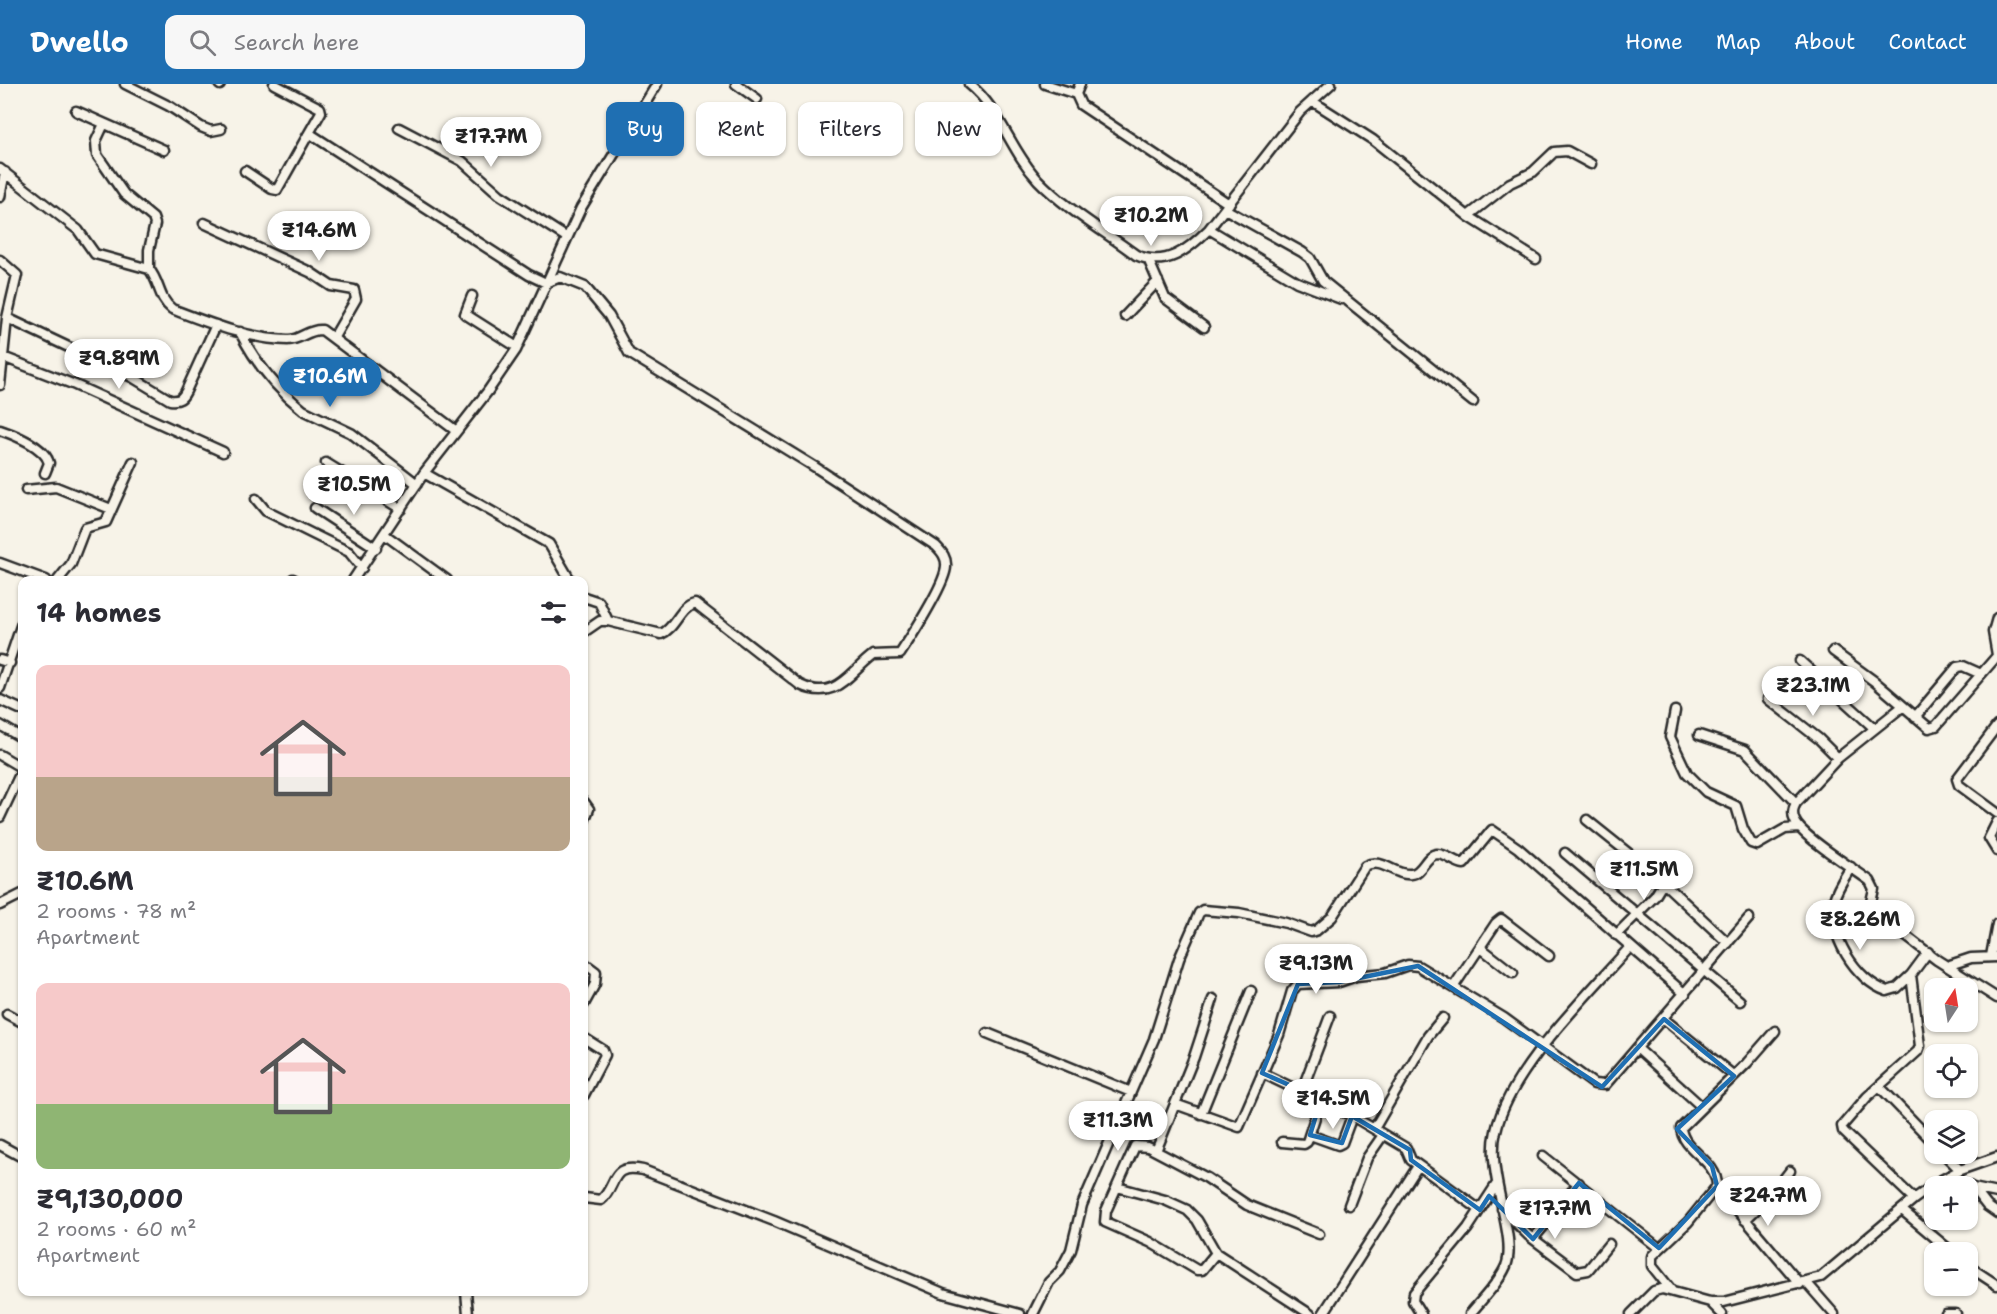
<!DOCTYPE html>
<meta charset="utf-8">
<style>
:root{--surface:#fff;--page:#f7f7f7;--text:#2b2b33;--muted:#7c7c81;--accent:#1f6fb2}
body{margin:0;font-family:"Shantell Sans",sans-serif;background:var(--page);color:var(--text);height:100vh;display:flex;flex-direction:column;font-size:22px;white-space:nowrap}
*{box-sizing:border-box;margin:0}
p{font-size:20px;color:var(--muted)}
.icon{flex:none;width:33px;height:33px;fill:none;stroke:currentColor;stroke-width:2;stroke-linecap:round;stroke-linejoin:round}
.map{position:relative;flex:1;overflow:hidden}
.drawer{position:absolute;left:18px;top:492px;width:570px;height:720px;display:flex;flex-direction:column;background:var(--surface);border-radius:12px;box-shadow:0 2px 4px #0004}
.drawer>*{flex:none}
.hud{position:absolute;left:606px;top:18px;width:570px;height:54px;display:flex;gap:12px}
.needle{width:39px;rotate:12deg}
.buttons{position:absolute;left:1924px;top:894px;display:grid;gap:12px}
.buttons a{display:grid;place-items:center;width:54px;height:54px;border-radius:12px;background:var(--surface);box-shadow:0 2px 4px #0004;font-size:30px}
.price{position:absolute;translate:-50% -51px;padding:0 14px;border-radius:21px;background:#fff;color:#222;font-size:20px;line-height:39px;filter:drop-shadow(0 2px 3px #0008)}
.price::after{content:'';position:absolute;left:50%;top:36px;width:18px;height:14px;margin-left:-9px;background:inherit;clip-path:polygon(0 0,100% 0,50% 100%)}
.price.on{background:var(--accent);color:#fff}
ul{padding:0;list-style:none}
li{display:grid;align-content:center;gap:12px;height:318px;padding:0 18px}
li span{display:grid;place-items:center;height:186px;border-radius:12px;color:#555}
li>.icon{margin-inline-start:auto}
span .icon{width:108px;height:108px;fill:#fffc;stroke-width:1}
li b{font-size:26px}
h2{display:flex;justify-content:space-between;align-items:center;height:72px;padding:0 18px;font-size:26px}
.chip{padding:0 21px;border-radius:12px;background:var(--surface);box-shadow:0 2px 4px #0004;font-size:21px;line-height:54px}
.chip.on{background:var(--accent);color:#fff}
header{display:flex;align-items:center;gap:36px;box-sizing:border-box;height:84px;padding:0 30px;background:var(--accent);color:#fff}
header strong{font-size:28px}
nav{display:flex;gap:33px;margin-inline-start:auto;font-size:21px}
.search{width:420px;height:54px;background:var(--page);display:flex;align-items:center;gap:15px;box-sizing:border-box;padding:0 21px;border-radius:12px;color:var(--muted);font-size:22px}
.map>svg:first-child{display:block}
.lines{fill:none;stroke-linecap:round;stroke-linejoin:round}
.street-casing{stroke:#2b2b2b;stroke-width:13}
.street{stroke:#f7f3e8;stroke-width:8}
.marked{fill:none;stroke:#1f6fb2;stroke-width:4.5;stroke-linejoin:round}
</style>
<header>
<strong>Dwello</strong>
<div class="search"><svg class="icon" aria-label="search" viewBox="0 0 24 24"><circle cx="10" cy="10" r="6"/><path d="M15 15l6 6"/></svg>Search here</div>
<nav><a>Home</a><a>Map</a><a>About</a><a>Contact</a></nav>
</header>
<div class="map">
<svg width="1997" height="1230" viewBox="0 0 1997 1230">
<rect width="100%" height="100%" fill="#f7f3e8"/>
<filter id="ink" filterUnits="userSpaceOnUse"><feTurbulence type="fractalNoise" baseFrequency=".0167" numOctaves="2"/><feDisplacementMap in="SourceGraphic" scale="12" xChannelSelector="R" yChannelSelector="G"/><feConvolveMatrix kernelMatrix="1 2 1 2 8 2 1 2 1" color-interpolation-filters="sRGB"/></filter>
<g filter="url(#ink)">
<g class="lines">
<defs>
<path id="street" d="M 125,0 L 169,22 L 201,43 L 211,47 L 221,45
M 219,0 L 220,1
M 274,0 L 320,24 L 321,28 L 309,49 L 529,191 L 546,199 L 560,193 L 585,203 L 609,232 L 629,269 L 815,383 L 936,462 C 942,468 947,474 946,483 C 945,500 911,553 900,570 L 873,571 C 849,589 836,618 800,601 L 695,519 C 679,523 676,544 661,550 L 608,537 L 600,537 L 584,548
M 736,0 L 757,15
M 969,0 C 1001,26 1010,66 1038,96 C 1066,125 1104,147 1136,171 C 1166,184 1188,166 1209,145 L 1300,28 L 1331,0
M 1045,0 L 1076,10
M 1080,0 L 1076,10 L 1081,21 L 1229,120
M 1312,17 L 1373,56 L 1468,132 L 1536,175
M 76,27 L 164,66
M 104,40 L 96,57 L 97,71 L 124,110 L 153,134 L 155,140 L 149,166 L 149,185
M 399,44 L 462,77 L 500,111 L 566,153
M 0,85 L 78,146 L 95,170 L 149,185 C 160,198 158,214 172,225 C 209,239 248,255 288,256 C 301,256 308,245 322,246 L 455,346
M 245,87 L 272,105 L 277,106 L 309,49
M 0,113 L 5,88
M 1225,125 L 1302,168 L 1310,174 L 1323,197 L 1473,318
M 1468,132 L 1510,99 L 1533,88 L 1554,68 L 1567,67 L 1591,80
M 204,139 L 310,188 L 331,202 L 354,206 L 356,215 L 334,253
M 1209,145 L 1297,198 L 1341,215
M 0,176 L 17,191 L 7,234 L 0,301
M 1149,177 L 1165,214 L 1204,243
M 472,212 L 465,230 L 517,263
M 1125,232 L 1158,197
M 7,234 L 132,293 L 170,316 C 179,317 182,315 186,307 L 216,241
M 240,248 C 255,278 277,305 303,326 L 351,349 L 417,400
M 3,273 L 75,301 L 223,368
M 0,346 C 15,351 45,363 49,379 L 45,389
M 326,379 L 401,425
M 424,389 L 549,460 L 570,496
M 26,406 L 56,403 L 111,425
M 256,415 L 266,427 L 349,468 L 362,484
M 315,424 L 376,464
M 384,450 L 447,496
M 0,479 L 46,496
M 293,495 L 295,496
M 58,496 L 71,480 L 85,444 L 106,438 L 133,378
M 353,496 L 424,389 L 488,307 L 516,266 L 581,124 L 657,0
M 584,513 L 599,518 L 608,537
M 1997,534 L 1993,548 L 1997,571
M 1833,567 L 1874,597 L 1929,644 L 1936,642 L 1997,572
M 0,576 L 10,579
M 1800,577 L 1874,644
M 0,604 L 22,539
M 1768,615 L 1819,655 L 1838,674
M 0,616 L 22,626
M 1902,623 L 1838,674 L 1796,719 C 1793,724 1792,731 1795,737 C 1801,752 1854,785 1870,797 L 1874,805 L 1870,822 L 1875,828 L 1937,876 L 1997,914
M 1675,627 L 1670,653 L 1687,689 L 1706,708 L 1736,722 L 1743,745 L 1751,759 L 1757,761 L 1785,745 L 1799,744
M 1915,633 L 1957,583 L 1963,582 L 1981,590
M 0,641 L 22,654
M 1997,642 L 1957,695 L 1959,701 L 1997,729
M 1699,651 L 1745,666 L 1796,719
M 0,671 L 22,684
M 584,718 L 589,725 L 584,737
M 0,733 L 22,686
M 1587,736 L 1652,788 L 1728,859
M 1997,738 L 1989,754 L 1997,767
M 1565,769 L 1740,917
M 1851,783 C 1845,793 1837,804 1834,816 C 1827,850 1856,897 1887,907 L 1897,904 L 1911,891 L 1928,868
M 0,821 L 22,810
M 1616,851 L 1655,812 L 1663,799
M 1481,864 L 1513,889
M 1991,872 L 1997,840
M 584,879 L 596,888 L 595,900 L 584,920
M 1947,882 L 1971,874 L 1997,873
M 1911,891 L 1920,962 L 1918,967 L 1867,1013 L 1842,1042 L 1843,1047 L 1914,1115
M 1454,902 L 1496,839 L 1501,835 L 1549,872
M 7,930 L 22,938
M 1664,935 L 1734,992
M 987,949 L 1131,1008
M 584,954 L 603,966 L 605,971 L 584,1011
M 1638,965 L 1702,1023
M 1262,989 L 1352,1032 L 1406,1064 L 1411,1076 L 1480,1126
M 1880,1003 L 1935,1060
M 1302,1006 L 1330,932
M 1175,1020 L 1239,1043 L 1279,951 L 1292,907 L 1298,900 L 1339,898 L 1356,892 L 1385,889 L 1408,881 L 1418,882 L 1504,934 L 1594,1000 L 1605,1001 L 1749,834
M 1201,1030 L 1251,907
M 1374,1045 L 1428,952 L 1443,934
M 1310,1051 L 1338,1061 L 1342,1059 L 1352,1032
M 1282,1058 L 1304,1060 L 1307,1058 L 1321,1015
M 0,1061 L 22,1073
M 1156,1067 L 1194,973 L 1213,915
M 1944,1070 L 1960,1086
M 1543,1072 L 1659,1164
M 1949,1092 L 1973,1104 L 1997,1109
M 1717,1102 L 1800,1200
M 1117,1103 L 1165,1116 L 1187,1126 L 1197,1136 L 1216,1169 L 1310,1230
M 1973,1104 L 1987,1122 L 1997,1129
M 584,1114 L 601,1116 C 618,1101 609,1079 643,1086 L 774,1137 L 943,1209 L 1020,1230
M 1349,1121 L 1367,1074 L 1383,1051
M 1502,1125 L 1528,1151 L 1577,1188 L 1588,1186 L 1609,1160
M 1902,1126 L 1952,1168
M 1745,1136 L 1773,1109 L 1790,1087
M 1533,1155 L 1579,1099
M 1216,1169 L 1202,1186 L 1197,1186 L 1150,1158 L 1105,1138 L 1106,1127 L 1135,1062 L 1148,1063 L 1207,1094 L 1247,1121 L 1319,1150
M 1968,1182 L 1997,1201
M 1806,1198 L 1834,1230
M 1672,1207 L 1652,1182 L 1652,1172 L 1688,1138 L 1717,1102 C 1717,1075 1683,1068 1681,1044 L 1747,979 L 1775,947
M 466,1208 L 468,1230
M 1710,1218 L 1722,1230
M 1033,1230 L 1049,1198 L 1060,1187 L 1071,1166 L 1082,1121 L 1154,955 L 1179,875 L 1199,829 L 1203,826 L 1239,829 L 1286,839 L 1311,848 L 1317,846 L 1332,833 L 1365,782 C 1383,773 1394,792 1411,790 C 1423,789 1425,771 1437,770 C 1447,770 1455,779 1464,780 L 1492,746 L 1518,764 L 1685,910
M 1323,1230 L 1418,1082
M 1421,1230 L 1413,1217 L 1414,1209 L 1468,1144 L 1496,1101
M 1470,1230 C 1482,1215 1498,1200 1506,1182 C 1518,1152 1485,1090 1496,1047 C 1510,985 1588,911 1630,863
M 1631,1230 L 1654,1207 L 1662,1205 L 1710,1218 L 1724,1218 L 1821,1193 L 1914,1115 L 1938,1098 L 1960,1086 L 1997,1073
M 1946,1230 L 1956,1230"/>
</defs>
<use href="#street" class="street-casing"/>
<use href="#street" class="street"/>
</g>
</g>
<path class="marked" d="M 1418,882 L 1602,1003 L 1664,935 L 1734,992 L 1677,1045 L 1712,1082 L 1717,1102 L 1659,1164 L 1579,1099 L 1533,1155 L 1489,1112 L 1480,1126 L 1411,1076 L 1410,1066 L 1352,1032 L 1342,1059 L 1310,1051 L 1321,1015 L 1262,989 L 1298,900 L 1339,898 Z"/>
</svg>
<div class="buttons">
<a><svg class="needle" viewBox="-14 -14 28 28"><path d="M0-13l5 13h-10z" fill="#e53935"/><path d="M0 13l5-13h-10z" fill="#7c7c81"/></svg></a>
<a><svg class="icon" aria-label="locate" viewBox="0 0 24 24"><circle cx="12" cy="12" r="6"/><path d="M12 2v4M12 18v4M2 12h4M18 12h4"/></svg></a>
<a><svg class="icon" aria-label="layers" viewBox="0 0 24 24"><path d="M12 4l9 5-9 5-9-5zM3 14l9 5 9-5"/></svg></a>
<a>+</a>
<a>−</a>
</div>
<b class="price" style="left:491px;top:84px">₹17.7M</b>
<b class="price" style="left:1151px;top:163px">₹10.2M</b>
<b class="price" style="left:319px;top:178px">₹14.6M</b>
<b class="price" style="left:119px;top:306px">₹9.89M</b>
<b class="price on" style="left:330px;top:324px">₹10.6M</b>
<b class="price" style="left:354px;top:432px">₹10.5M</b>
<b class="price" style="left:1813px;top:633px">₹23.1M</b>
<b class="price" style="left:1644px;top:817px">₹11.5M</b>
<b class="price" style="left:1860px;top:867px">₹8.26M</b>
<b class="price" style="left:1316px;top:911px">₹9.13M</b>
<b class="price" style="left:1333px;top:1046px">₹14.5M</b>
<b class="price" style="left:1118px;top:1068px">₹11.3M</b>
<b class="price" style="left:1768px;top:1143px">₹24.7M</b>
<b class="price" style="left:1555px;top:1156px">₹17.7M</b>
<div class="hud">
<a class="chip on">Buy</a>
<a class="chip">Rent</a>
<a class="chip">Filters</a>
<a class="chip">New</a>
</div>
<section class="drawer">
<h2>14 homes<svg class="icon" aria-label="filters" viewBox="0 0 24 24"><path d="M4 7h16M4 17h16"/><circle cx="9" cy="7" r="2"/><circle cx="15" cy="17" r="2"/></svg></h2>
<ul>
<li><span style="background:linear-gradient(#f6c9c9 60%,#b9a48a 0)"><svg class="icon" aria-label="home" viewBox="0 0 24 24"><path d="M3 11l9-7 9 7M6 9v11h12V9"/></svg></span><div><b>₹10.6M</b><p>2 rooms · 78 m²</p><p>Apartment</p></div></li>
<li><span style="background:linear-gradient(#f6c9c9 65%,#8fb573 0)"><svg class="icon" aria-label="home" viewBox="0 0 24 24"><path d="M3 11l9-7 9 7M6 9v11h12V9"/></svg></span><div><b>₹9,130,000</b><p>2 rooms · 60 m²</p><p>Apartment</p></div></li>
</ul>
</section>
</div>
